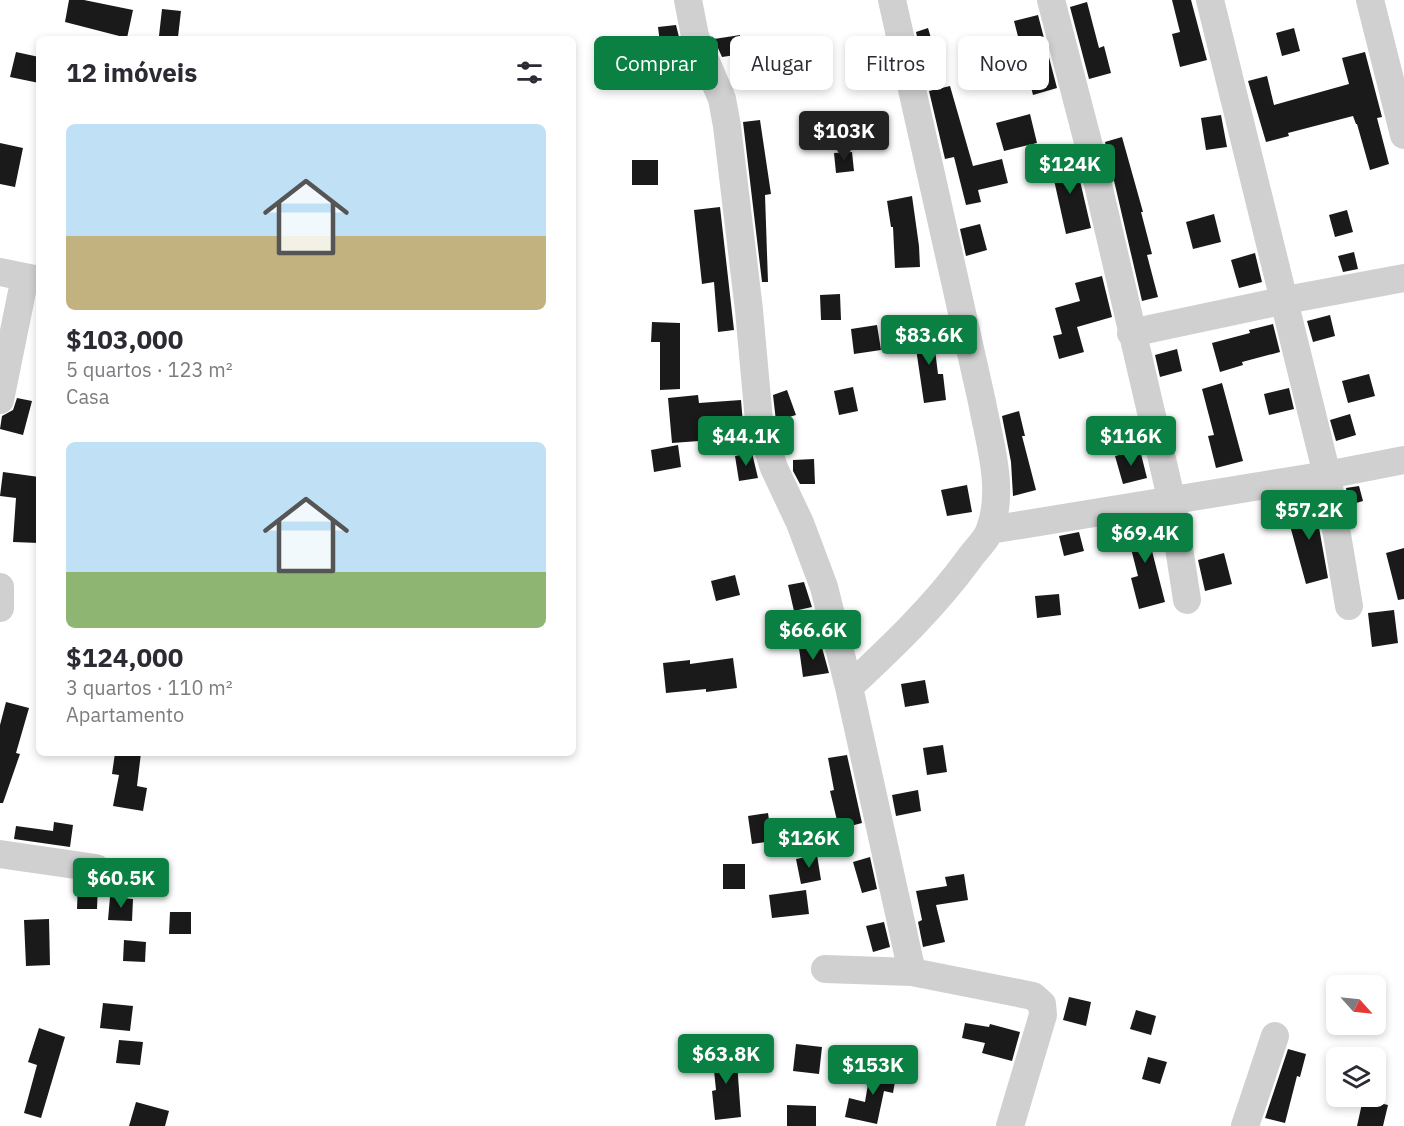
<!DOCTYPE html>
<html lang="pt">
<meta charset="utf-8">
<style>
:root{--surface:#fff;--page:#f7f7f7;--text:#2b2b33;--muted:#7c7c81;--accent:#0b8043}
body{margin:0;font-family:"IBM Plex Sans",sans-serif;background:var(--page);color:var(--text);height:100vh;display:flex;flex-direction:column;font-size:22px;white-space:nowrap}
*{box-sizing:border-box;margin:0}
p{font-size:20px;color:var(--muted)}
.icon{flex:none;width:33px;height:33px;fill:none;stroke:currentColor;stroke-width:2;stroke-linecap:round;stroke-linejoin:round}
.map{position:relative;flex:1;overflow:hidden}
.sheet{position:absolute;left:36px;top:36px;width:540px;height:720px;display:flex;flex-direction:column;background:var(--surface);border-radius:9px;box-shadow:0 3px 9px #0003}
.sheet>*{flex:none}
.guide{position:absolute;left:594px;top:36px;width:570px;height:54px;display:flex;gap:12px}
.needle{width:39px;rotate:117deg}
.controls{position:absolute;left:1326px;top:975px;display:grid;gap:12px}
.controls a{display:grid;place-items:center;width:60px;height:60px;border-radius:9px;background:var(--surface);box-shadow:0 3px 9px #0003;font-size:30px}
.price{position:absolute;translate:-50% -51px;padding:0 14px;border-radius:6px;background:var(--accent);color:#fff;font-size:20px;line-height:39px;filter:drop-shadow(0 2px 3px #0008)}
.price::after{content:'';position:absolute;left:50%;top:36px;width:18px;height:14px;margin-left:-9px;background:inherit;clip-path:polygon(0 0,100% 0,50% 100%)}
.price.active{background:#222;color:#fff}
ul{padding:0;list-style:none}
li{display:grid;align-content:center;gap:12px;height:318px;padding:0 30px}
li span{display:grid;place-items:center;height:186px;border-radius:9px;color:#555}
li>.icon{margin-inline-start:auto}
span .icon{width:108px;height:108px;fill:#fffc;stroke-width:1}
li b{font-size:26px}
h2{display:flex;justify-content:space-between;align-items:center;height:72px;padding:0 30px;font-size:26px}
.chip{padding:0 21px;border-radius:9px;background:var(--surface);box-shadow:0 3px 9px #0003;font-size:21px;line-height:54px}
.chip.active{background:var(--accent);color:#fff}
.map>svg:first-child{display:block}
.building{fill:#1a1a1a}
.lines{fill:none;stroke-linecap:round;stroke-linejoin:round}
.minor{stroke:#d0d0d0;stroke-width:28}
</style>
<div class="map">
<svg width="1404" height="1126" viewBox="0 0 1404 1126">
<rect width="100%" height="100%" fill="#fff"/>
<path class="building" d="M 69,0 L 84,0 L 133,10 L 127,38 L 65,22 Z
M 1172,0 L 1191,0 L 1207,60 L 1180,67 L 1172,34 L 1180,32 Z
M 1087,2 L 1099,48 L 1104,46 L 1111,73 L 1089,79 L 1070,7 Z
M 162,9 L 181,11 L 178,37 L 159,36 Z
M 1038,15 L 1057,88 L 1033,95 L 1014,21 Z
M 676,25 L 682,49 L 661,51 L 658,27 Z
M 928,28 L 936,55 L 922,59 L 916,32 Z
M 1294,28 L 1300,51 L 1282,56 L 1276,33 Z
M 740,35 L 742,54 L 722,57 L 714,39 Z
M 16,52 L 39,57 L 39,83 L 10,77 Z
M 1365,52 L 1382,117 L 1377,118 L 1389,164 L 1370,170 L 1357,124 L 1356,124 L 1353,116 L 1288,133 L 1289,136 L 1266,142 L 1248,81 L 1267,76 L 1274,105 L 1349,84 L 1342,58 Z
M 950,86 L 973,166 L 1002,159 L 1008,183 L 978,190 L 981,202 L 966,205 L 954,157 L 945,159 L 929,91 Z
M 1030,114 L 1037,143 L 1004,151 L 996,123 Z
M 1221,115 L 1227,147 L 1206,150 L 1201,118 Z
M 760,120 L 771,194 L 765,195 L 768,282 L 762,282 L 743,122 Z
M 1122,137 L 1143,212 L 1141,212 L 1152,254 L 1147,255 L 1158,297 L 1142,301 L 1105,142 Z
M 0,143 L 23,148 L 15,187 L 0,184 Z
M 852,152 L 854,171 L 836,173 L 834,153 Z
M 1074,155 L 1091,228 L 1066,234 L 1050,162 Z
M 632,160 L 658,160 L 658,185 L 632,185 Z
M 912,196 L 919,246 L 920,267 L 895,268 L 893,227 L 891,227 L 887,201 Z
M 720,207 L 734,330 L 718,332 L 714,282 L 702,284 L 694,210 Z
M 1347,210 L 1353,232 L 1335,237 L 1329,215 Z
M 1214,214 L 1221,242 L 1193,249 L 1186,222 Z
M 980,224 L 987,250 L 966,256 L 960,229 Z
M 1354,252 L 1358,269 L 1343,272 L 1338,256 Z
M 1255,253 L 1262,282 L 1239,288 L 1231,260 Z
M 1102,276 L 1112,317 L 1077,327 L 1084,352 L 1059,359 L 1053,336 L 1062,334 L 1055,308 L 1080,301 L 1075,283 Z
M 840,294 L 841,320 L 821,320 L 820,295 Z
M 1330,315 L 1335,336 L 1313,342 L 1307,321 Z
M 652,322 L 680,323 L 680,389 L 660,390 L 660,342 L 651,342 Z
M 1273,324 L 1280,352 L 1242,362 L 1243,365 L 1220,372 L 1212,343 L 1250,333 L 1249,330 Z
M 877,325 L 881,350 L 854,354 L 851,329 Z
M 932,326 L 938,374 L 943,374 L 946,400 L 924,403 L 913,328 Z
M 1177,349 L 1182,371 L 1160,377 L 1155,355 Z
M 1369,374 L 1375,396 L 1348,403 L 1342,381 Z
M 1222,383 L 1243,461 L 1216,468 L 1208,436 L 1214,435 L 1202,389 Z
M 853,387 L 858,411 L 839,415 L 834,391 Z
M 1289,388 L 1294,409 L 1269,415 L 1264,394 Z
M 787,390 L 796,415 L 776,421 L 773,395 Z
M 698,395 L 699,403 L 741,400 L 743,424 L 698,427 L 699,441 L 672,443 L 668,398 Z
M 17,398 L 32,401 L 23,435 L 0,429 L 2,416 L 13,410 Z
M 1019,411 L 1025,436 L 1022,436 L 1036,490 L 1013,496 L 1011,462 L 1002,416 Z
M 1350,414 L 1356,435 L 1336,441 L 1330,420 Z
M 678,445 L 681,467 L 654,472 L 651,450 Z
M 1140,450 L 1147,478 L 1123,484 L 1115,456 Z
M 752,453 L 758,478 L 739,481 L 735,456 Z
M 814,459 L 815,484 L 800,484 L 793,471 L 793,460 Z
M 3,472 L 39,477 L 39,543 L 13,542 L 16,498 L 0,496 Z
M 967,485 L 972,512 L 947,516 L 941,490 Z
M 1359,486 L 1363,501 L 1349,505 L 1346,488 Z
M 1313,494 L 1328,578 L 1306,584 L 1289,522 L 1302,518 L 1296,498 Z
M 1153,520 L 1159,545 L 1151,547 L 1165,602 L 1139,609 L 1131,578 L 1138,576 L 1125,525 Z
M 1079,532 L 1084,551 L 1064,556 L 1059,536 Z
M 1404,548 L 1404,599 L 1398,600 L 1386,553 Z
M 1224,553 L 1232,584 L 1205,591 L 1198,560 Z
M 735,575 L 740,595 L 716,601 L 711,581 Z
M 804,582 L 812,607 L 794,611 L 788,585 Z
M 1059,594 L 1061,615 L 1037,618 L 1035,596 Z
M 1394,610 L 1398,643 L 1372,647 L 1368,613 Z
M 821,644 L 829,673 L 803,677 L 799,648 Z
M 733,658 L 737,688 L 706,692 L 706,689 L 666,693 L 663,663 L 690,660 L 690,664 Z
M 925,680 L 929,703 L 905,707 L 901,684 Z
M 6,702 L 29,708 L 16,753 L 20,754 L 3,803 L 0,803 L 0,725 Z
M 943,745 L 947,772 L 927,775 L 923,748 Z
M 115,753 L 141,753 L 137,786 L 147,788 L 143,811 L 113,806 L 119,775 L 112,774 Z
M 847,755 L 862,823 L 839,829 L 830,791 L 834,790 L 828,758 Z
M 918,790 L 921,811 L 896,816 L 892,795 Z
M 768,813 L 772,841 L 752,844 L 748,816 Z
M 54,822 L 73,825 L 70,847 L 14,839 L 16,826 L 53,831 Z
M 817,855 L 821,880 L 801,884 L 796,859 Z
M 870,857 L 877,889 L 862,893 L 853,862 Z
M 723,864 L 745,864 L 745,889 L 723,889 Z
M 964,874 L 968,900 L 936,905 L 945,942 L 923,947 L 918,922 L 922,920 L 916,891 L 947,886 L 945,877 Z
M 78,882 L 98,884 L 97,909 L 77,909 Z
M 806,890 L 809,914 L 772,918 L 769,895 Z
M 110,897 L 133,899 L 132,921 L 108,920 Z
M 170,912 L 191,912 L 191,934 L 169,934 Z
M 49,919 L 50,965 L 26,966 L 24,920 Z
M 884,922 L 890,947 L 873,952 L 866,926 Z
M 124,940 L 146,942 L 145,962 L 123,961 Z
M 1069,997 L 1091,1002 L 1086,1026 L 1063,1020 Z
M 103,1003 L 133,1006 L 130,1031 L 100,1028 Z
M 1136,1010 L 1156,1016 L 1151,1035 L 1130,1029 Z
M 965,1023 L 989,1027 L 990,1024 L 1020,1032 L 1012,1061 L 982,1053 L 985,1043 L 962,1038 Z
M 39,1028 L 65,1037 L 41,1118 L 24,1113 L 37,1065 L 28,1062 Z
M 119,1040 L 143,1042 L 140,1065 L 116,1063 Z
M 796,1044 L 822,1047 L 819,1074 L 793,1071 Z
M 736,1049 L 741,1117 L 715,1120 L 712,1091 L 716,1090 L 712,1051 Z
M 1288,1049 L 1306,1054 L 1300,1077 L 1297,1076 L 1285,1123 L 1265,1118 Z
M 1148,1057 L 1167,1062 L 1160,1084 L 1142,1079 Z
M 871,1066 L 897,1070 L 893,1093 L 884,1091 L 877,1124 L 845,1117 L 849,1098 L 865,1102 Z
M 1363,1099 L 1388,1105 L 1383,1126 L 1357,1126 Z
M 136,1102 L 169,1111 L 165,1126 L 129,1126 Z
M 787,1105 L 816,1106 L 816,1126 L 787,1126 Z"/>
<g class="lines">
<path class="minor" d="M 688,0 L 695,36 L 722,99 L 727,126 L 749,310 L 759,421 L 774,468 L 800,523 L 824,587 L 849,687 L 912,972
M 1051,0 L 1090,150 L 1172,502 L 1187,600
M 1210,0 L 1327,475 L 1349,606
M 1370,0 L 1404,135
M 0,272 L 39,280
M 1131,333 L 1286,300 L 1404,278
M 0,400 L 25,277
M 990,530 L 1327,475 L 1404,460
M 0,587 L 0,608
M 849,687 C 892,647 934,607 969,559 C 975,550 987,540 990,529 C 1005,489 989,441 982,402 L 892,0
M 0,854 L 96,868
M 825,969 L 912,972 L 1033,996 L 1042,1004 L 1043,1015 L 1010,1126
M 1245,1126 L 1275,1036"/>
</g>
</svg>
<div class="controls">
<a><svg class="needle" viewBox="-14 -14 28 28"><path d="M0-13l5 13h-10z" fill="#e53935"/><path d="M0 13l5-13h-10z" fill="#7c7c81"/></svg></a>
<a><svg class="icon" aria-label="layers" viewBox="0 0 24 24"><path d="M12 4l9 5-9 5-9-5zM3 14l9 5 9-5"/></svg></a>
</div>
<b class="price active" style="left:844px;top:162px">$103K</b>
<b class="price" style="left:1070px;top:195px">$124K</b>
<b class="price" style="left:929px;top:366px">$83.6K</b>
<b class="price" style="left:746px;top:467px">$44.1K</b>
<b class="price" style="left:1131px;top:467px">$116K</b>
<b class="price" style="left:1309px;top:541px">$57.2K</b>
<b class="price" style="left:1145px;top:564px">$69.4K</b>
<b class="price" style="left:813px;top:661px">$66.6K</b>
<b class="price" style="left:809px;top:869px">$126K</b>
<b class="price" style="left:121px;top:909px">$60.5K</b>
<b class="price" style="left:726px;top:1085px">$63.8K</b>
<b class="price" style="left:873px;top:1096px">$153K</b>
<div class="guide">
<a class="chip active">Comprar</a>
<a class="chip">Alugar</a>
<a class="chip">Filtros</a>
<a class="chip">Novo</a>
</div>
<section class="sheet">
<h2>12 imóveis<svg class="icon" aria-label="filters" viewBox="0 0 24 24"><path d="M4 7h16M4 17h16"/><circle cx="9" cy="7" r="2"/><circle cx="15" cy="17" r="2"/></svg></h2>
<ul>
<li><span style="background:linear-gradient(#bfe0f5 60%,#c2b280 0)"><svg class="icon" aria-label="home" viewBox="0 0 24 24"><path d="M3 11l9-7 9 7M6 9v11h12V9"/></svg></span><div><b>$103,000</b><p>5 quartos · 123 m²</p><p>Casa</p></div></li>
<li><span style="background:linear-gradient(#bfe0f5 70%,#8fb573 0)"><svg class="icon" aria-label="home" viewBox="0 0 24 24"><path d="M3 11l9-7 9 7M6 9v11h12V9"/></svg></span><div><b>$124,000</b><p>3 quartos · 110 m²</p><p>Apartamento</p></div></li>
</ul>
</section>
</div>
